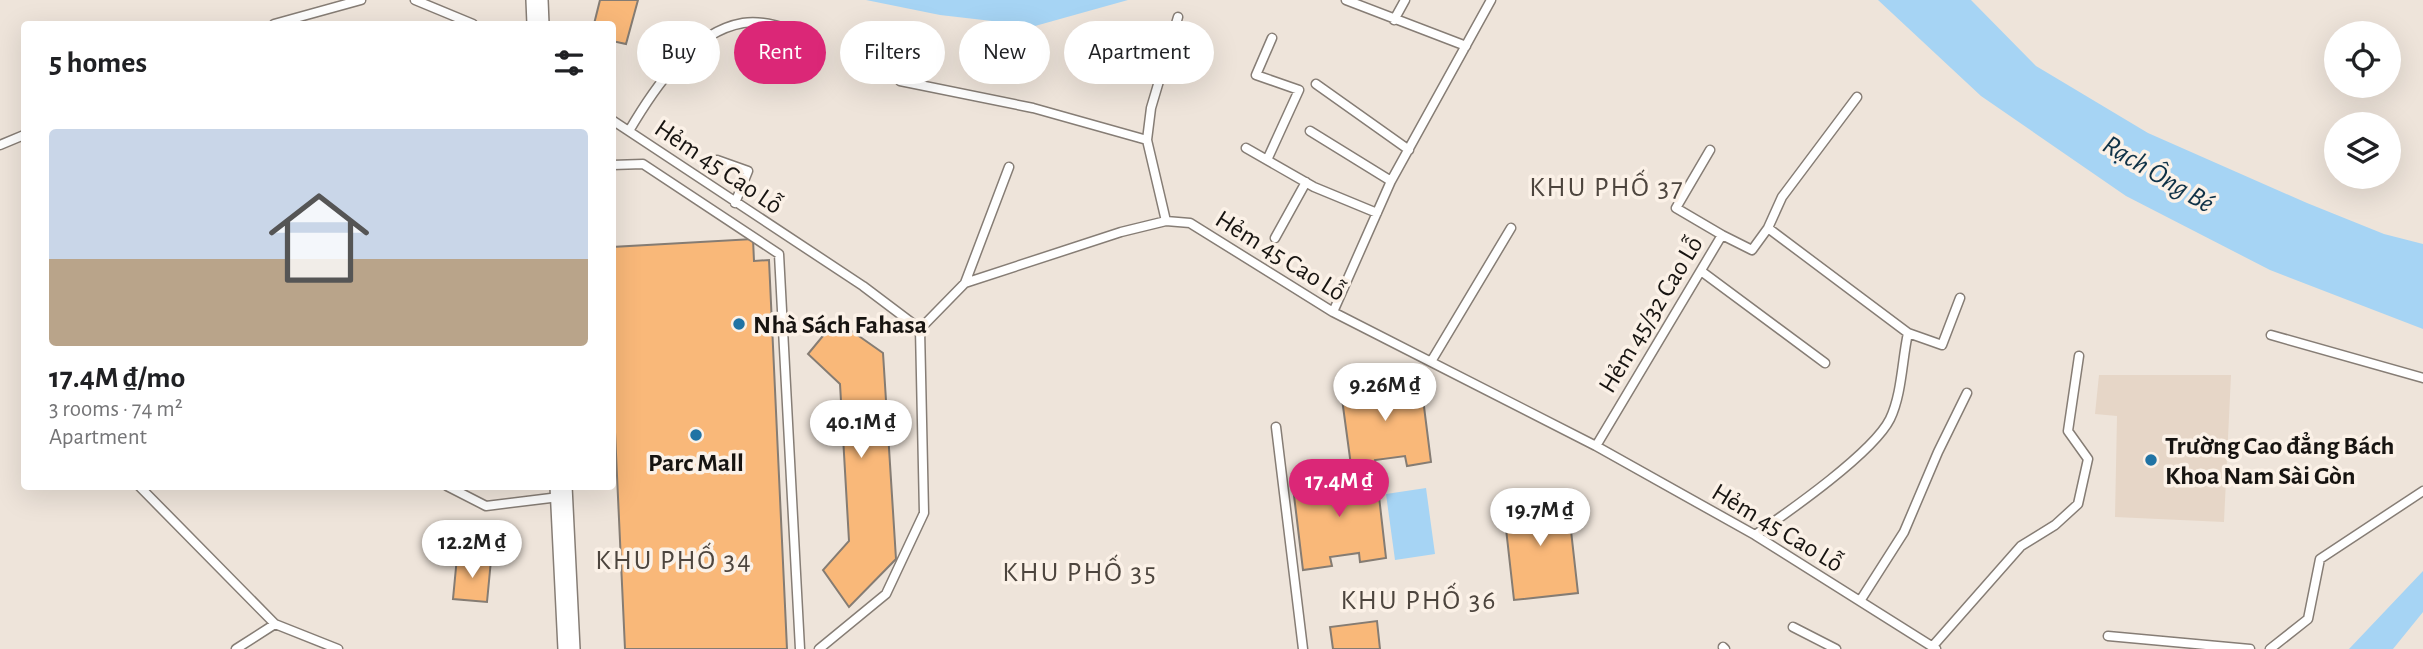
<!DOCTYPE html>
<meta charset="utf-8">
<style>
:root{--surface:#fff;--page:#f2f2f2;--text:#202124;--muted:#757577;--accent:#db2777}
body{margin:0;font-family:"Alegreya Sans",sans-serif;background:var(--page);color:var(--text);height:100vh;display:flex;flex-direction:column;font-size:26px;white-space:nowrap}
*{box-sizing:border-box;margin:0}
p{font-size:23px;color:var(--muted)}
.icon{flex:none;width:38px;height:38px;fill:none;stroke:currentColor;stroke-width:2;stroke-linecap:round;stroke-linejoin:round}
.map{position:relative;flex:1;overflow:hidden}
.details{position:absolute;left:21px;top:21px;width:595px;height:469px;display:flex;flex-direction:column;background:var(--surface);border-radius:7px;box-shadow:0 7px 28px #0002}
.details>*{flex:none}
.top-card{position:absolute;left:637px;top:21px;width:665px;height:63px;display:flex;gap:14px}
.controls{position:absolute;left:2324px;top:21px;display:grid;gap:14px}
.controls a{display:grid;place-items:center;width:77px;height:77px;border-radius:50%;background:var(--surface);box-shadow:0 7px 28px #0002;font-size:35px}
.price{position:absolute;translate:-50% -60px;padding:0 16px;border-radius:24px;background:#fff;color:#222;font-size:23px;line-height:46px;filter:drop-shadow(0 2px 4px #0008)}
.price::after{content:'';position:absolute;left:50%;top:42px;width:21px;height:16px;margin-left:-10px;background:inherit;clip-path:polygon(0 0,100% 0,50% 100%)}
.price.on{background:var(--accent);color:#fff}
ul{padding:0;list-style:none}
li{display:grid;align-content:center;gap:14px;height:371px;padding:0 28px}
li span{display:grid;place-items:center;height:217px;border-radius:7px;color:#555}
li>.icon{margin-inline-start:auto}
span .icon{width:126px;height:126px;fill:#fffc;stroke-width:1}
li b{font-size:30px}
h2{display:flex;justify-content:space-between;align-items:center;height:84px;padding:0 28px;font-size:30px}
.tag{padding:0 24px;border-radius:32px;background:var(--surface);box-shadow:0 7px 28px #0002;font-size:24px;line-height:63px}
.tag.on{background:var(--accent);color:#fff}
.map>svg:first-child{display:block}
.built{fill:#e6d6c7}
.water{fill:#a6d4f4}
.building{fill:#f9b879;stroke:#857c73;stroke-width:2}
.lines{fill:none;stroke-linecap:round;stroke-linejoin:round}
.lane-casing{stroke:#867d75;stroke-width:11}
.secondary-casing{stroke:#867d75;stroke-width:24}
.lane{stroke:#fff;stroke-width:8}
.secondary{stroke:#fff;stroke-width:21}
.poi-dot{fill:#2073a4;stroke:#fbf1e7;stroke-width:2.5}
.labels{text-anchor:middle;stroke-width:7;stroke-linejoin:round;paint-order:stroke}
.street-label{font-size:26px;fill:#171411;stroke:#fbf1e7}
.poi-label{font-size:26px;font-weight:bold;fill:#171411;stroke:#fbf1e7;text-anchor:start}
.water-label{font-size:28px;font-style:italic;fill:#0f3247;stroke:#fbf1e7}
.neighbourhood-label{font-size:28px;letter-spacing:2px;fill:#4d453e;stroke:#fbf1e7}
</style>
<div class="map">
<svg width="2423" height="649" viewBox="0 0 2423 649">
<rect width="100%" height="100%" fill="#eee4da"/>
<path class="built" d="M 2099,375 L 2231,375 L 2224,522 L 2115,517 L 2117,416 L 2095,414 Z"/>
<path class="water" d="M 866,0 L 1128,0 L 1035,26 L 940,15 Z
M 1878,0 L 1971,0 L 2036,66 L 2148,133 L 2307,203 L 2384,234 L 2423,244 L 2423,329 L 2270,270 L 2126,196 L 1981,96 Z
M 1426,488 L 1435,554 L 1395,560 L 1386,494 Z
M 2423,571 L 2423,612 L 2393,649 L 2349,649 Z"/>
<path class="building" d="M 600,0 L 638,0 L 626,44 L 612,41 L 612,24 L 594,24 Z
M 753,239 L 754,261 L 769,260 L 787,649 L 625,649 L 612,367 L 612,247 Z
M 836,320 L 883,353 L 896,559 L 849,607 L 823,570 L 849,541 L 840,384 L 808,354 Z
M 1420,375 L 1431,462 L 1407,466 L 1405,456 L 1375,460 L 1376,470 L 1352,473 L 1340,384 L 1369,380 L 1371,391 L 1399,387 L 1398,378 Z
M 1376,470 L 1386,558 L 1360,562 L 1359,553 L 1330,557 L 1332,566 L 1303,570 L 1292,479 L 1324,475 L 1325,486 L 1353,483 L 1352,473 Z
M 1567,495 L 1578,593 L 1514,600 L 1503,502 Z
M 457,557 L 491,560 L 487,602 L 453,599 Z
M 1377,621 L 1380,649 L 1333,649 L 1330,627 Z"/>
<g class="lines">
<defs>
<path id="lane" d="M 415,0 L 473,24
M 1346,0 L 1466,46
M 1394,20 L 1405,0
M 274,24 L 361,0
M 900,81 L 1033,108 L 1147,140 L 1166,221
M 1316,84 L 1409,150
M 1857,97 L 1782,197 L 1768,228 L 1908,333 L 1942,345 L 1960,298
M 612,120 L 863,286 L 920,329
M 629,131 C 653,90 691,32 743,23 C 767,19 794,31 816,39
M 1310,131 L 1391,181
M 1147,140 L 1151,108 L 1178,17
M 0,145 L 24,135
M 1246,148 L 1314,187 L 1377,213
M 717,160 L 748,171 L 735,203
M 1267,160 L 1299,90 L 1256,75 L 1272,38
M 612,165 L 643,164 L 779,254 L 800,649
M 1722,235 L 1752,250 L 1768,228
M 1275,238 L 1306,182
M 1701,271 L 1825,363
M 965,283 L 1009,167
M 1333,312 L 1391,181 L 1491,0
M 920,329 L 965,283 L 1121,232 L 1166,221 L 1190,223 L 1333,312 L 1596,446 L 1755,535 L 1936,649
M 2271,335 L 2423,378
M 1432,360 L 1511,228
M 1276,427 L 1303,649
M 1596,446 L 1722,235 L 1676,208 L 1710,150
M 139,486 L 275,624 L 338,649
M 447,486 L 486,506 L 559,497
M 1755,535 C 1788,512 1873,453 1890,419 C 1902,394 1902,360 1908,333
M 1860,601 L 1904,532 L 1938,452 L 1967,393
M 1793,627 L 1836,649
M 2108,636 L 2250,649
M 1723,647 L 1725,649
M 1932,647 L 2021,546 L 2055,525 L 2078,504 L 2088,459 L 2068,431 L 2079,356
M 236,649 L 275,624
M 819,649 L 886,594 L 924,513 L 920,329
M 2270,649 L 2308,619 L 2320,559 L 2423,491"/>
<path id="secondary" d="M 537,0 L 538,24
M 561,486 L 569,649"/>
</defs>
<use href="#lane" class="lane-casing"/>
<use href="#secondary" class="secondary-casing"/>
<use href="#lane" class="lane"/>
<use href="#secondary" class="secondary"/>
</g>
<g class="poi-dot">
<circle cx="739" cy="324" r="7"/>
<circle cx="696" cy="435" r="7"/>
<circle cx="2151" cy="460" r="7"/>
</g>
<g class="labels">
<g class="street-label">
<text transform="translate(719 166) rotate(34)" y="9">Hẻm 45 Cao Lỗ</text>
<text transform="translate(1281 255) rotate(32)" y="9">Hẻm 45 Cao Lỗ</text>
<text transform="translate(1650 314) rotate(-59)" y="9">Hẻm 45/32 Cao Lỗ</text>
<text transform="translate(1778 527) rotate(31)" y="9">Hẻm 45 Cao Lỗ</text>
</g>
<g class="poi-label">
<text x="753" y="333">Nhà Sách Fahasa</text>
<text x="2165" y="454">Trường Cao đẳng Bách<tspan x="2165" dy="30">Khoa Nam Sài Gòn</tspan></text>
<text x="696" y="471" text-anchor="middle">Parc Mall</text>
</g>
<g class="water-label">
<text transform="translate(2159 173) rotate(31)" y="10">Rạch Ông Bé</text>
</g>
<g class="neighbourhood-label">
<text x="1607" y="196">KHU PHỐ 37</text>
<text x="674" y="569">KHU PHỐ 34</text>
<text x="1080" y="581">KHU PHỐ 35</text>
<text x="1419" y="609">KHU PHỐ 36</text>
</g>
</g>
</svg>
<div class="controls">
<a><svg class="icon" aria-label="locate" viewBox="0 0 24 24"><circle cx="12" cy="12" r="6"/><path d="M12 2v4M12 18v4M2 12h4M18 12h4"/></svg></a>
<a><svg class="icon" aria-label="layers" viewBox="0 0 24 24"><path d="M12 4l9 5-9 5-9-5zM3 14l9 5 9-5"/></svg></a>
</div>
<b class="price" style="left:1385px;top:423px">9.26M ₫</b>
<b class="price" style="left:861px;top:460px">40.1M ₫</b>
<b class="price on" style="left:1339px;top:519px">17.4M ₫</b>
<b class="price" style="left:1540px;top:548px">19.7M ₫</b>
<b class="price" style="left:472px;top:580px">12.2M ₫</b>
<div class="top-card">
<a class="tag">Buy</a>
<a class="tag on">Rent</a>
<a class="tag">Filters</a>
<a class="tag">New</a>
<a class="tag">Apartment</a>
</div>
<section class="details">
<h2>5 homes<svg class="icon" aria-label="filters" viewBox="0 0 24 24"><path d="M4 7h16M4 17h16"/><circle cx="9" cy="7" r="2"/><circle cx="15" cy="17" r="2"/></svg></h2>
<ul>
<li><span style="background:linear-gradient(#c9d6e8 60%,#b9a48a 0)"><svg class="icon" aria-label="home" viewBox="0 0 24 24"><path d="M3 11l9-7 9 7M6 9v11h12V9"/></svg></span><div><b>17.4M ₫/mo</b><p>3 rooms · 74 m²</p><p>Apartment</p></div></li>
</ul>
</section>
</div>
